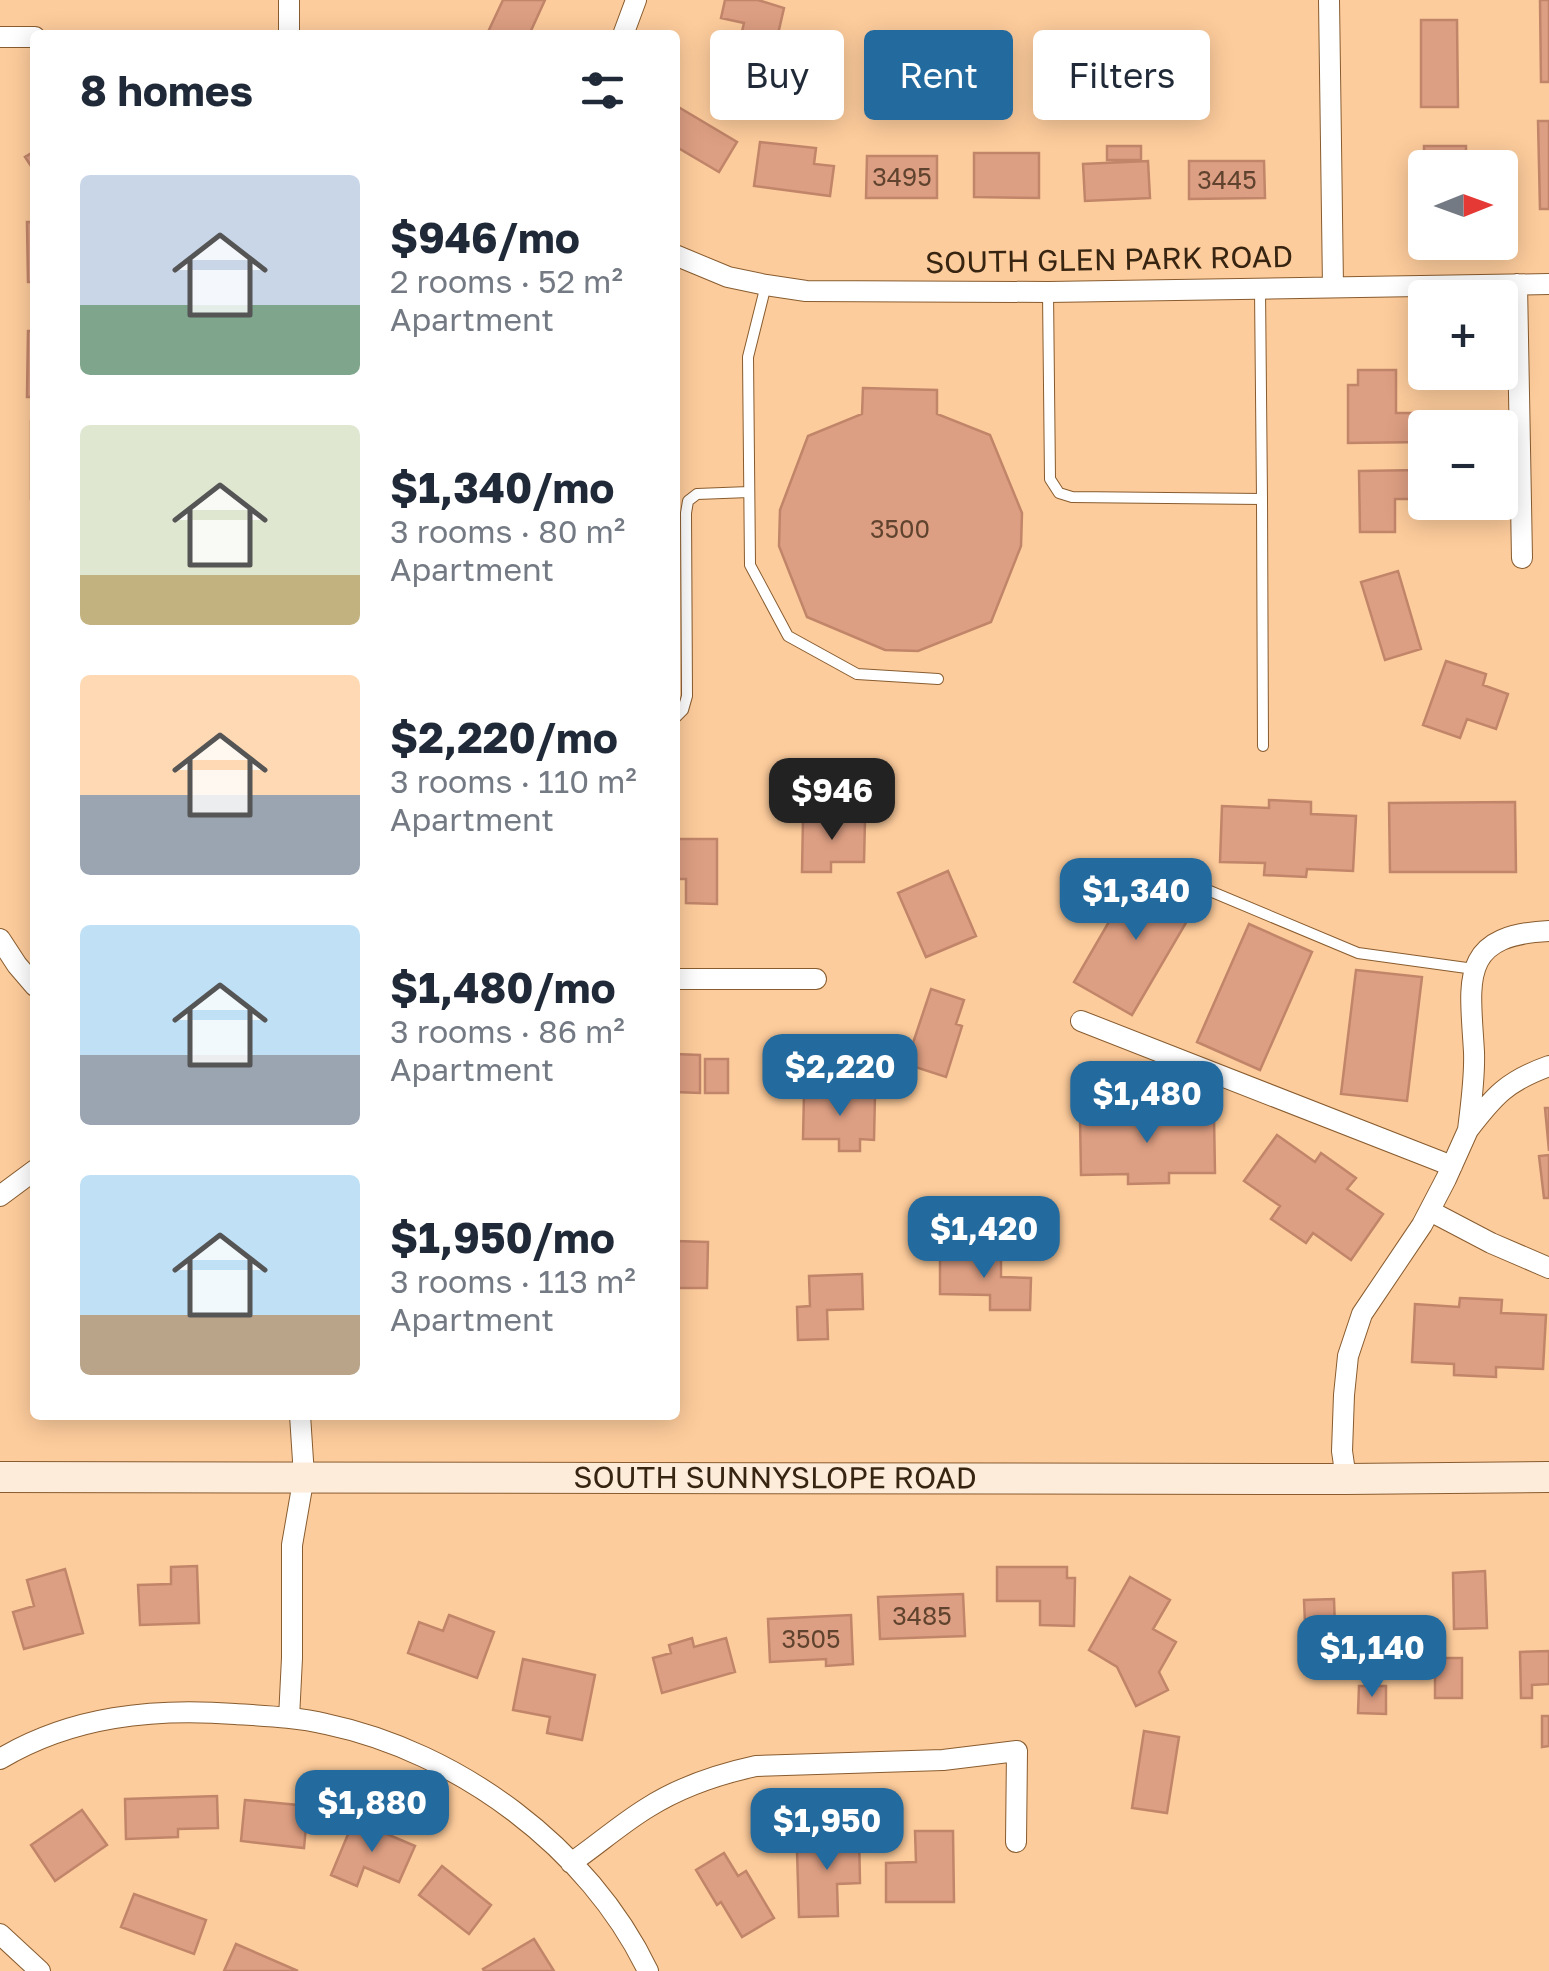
<!DOCTYPE html>
<meta charset="utf-8">
<style>
:root{--surface:#fff;--page:#f2f2f3;--text:#1f2937;--muted:#747a83;--accent:#236a9e}
body{margin:0;font-family:"Golos Text",sans-serif;background:var(--page);color:var(--text);height:100vh;display:flex;flex-direction:column;font-size:38px;white-space:nowrap}
*{box-sizing:border-box;margin:0}
p{font-size:32px;color:var(--muted)}
.icon{flex:none;width:55px;height:55px;fill:none;stroke:currentColor;stroke-width:2;stroke-linecap:round;stroke-linejoin:round}
.map{position:relative;flex:1;overflow:hidden}
.panel{position:absolute;left:30px;top:30px;width:650px;height:1390px;display:flex;flex-direction:column;background:var(--surface);border-radius:10px;box-shadow:0 5px 25px #0003}
.panel>*{flex:none}
.banner{position:absolute;left:710px;top:30px;width:688px;height:90px;display:flex;gap:20px}
.needle{width:65px;rotate:89deg}
.buttons{position:absolute;left:1408px;top:150px;display:grid;gap:20px}
.buttons a{display:grid;place-items:center;width:110px;height:110px;border-radius:10px;background:var(--surface);box-shadow:0 5px 25px #0003;font-size:50px}
.price{position:absolute;translate:-50% -85px;padding:0 22px;border-radius:20px;background:var(--accent);color:#fff;font-size:32px;line-height:65px;filter:drop-shadow(0 2px 5px #0008)}
.price::after{content:'';position:absolute;left:50%;top:60px;width:30px;height:22px;margin-left:-15px;background:inherit;clip-path:polygon(0 0,100% 0,50% 100%)}
.price.current{background:#222;color:#fff}
ul{padding:0;list-style:none}
li{display:flex;align-items:center;gap:30px;height:250px;padding:0 50px}
li span{display:grid;place-items:center;flex:none;width:280px;height:200px;border-radius:10px;color:#555}
li>.icon{margin-inline-start:auto}
span .icon{width:120px;height:120px;fill:#fffc;stroke-width:1}
li b{font-size:42px}
h2{display:flex;justify-content:space-between;align-items:center;height:120px;padding:0 50px;font-size:42px}
.chip{padding:0 35px;border-radius:10px;background:var(--surface);box-shadow:0 5px 25px #0003;font-size:35px;line-height:90px}
.chip.current{background:var(--accent);color:#fff}
.map>svg:first-child{display:block}
.building{fill:#dd9f83;stroke:#c1856a;stroke-width:2.5}
.lines{fill:none;stroke-linecap:round;stroke-linejoin:round}
.lane-casing{stroke:#885c2f;stroke-width:12}
.street-casing{stroke:#885c2f;stroke-width:22}
.secondary-casing{stroke:#885c2f;stroke-width:32}
.lane{stroke:#fff;stroke-width:10}
.street{stroke:#fff;stroke-width:20}
.secondary{stroke:#feecdb;stroke-width:30}
.labels{text-anchor:middle;stroke-width:8;stroke-linejoin:round;paint-order:stroke}
.number-label{font-size:25px;fill:#60432e}
.street-label{font-size:30px;fill:#372411;stroke:#fdcc9c}
</style>
<div class="map">
<svg width="1549" height="1971" viewBox="0 0 1549 1971">
<rect width="100%" height="100%" fill="#fdcc9c"/>
<path class="building" d="M 503,0 L 545,0 L 529,35 L 487,34 Z
M 725,0 L 758,0 L 784,8 L 769,73 L 734,65 L 744,23 L 721,18 Z
M 1540,0 L 1549,0 L 1549,82 L 1541,82 Z
M 1421,20 L 1457,20 L 1458,107 L 1421,107 Z
M 675,105 L 737,142 L 719,172 L 675,146 Z
M 1538,121 L 1549,121 L 1549,209 L 1540,209 Z
M 760,142 L 816,148 L 814,164 L 834,166 L 830,196 L 754,186 Z
M 1107,146 L 1141,146 L 1141,160 L 1107,160 Z
M 1424,146 L 1466,146 L 1466,168 L 1425,168 L 1425,209 Z
M 35,151 L 35,172 L 25,157 Z
M 974,153 L 1039,153 L 1039,198 L 974,197 Z
M 867,156 L 937,156 L 937,198 L 866,198 Z
M 1148,161 L 1150,198 L 1085,201 L 1083,164 Z
M 1189,161 L 1264,161 L 1265,198 L 1189,199 Z
M 27,222 L 35,222 L 35,282 L 28,282 Z
M 28,331 L 35,331 L 35,397 L 27,397 Z
M 1358,370 L 1396,370 L 1396,413 L 1437,413 L 1437,428 L 1425,428 L 1425,442 L 1348,443 L 1348,385 L 1358,385 Z
M 863,388 L 937,390 L 937,414 L 990,435 L 1022,513 L 1021,546 L 991,622 L 918,651 L 885,650 L 807,617 L 779,546 L 780,510 L 808,436 L 862,414 Z
M 31,421 L 35,421 L 35,499 L 31,499 Z
M 1420,470 L 1420,499 L 1395,499 L 1395,532 L 1360,532 L 1359,471 Z
M 1398,571 L 1421,649 L 1385,660 L 1361,582 Z
M 1446,661 L 1486,674 L 1483,685 L 1508,694 L 1496,729 L 1467,719 L 1460,738 L 1423,725 Z
M 1269,800 L 1311,802 L 1311,814 L 1356,816 L 1353,871 L 1307,869 L 1306,877 L 1264,875 L 1265,863 L 1220,862 L 1222,806 L 1269,808 Z
M 1515,802 L 1516,872 L 1390,872 L 1389,803 Z
M 803,819 L 865,820 L 864,862 L 831,862 L 831,872 L 802,872 Z
M 675,839 L 717,839 L 717,904 L 686,903 L 686,879 L 675,879 Z
M 1139,870 L 1197,904 L 1132,1015 L 1074,982 Z
M 948,871 L 976,936 L 926,957 L 898,893 Z
M 1249,924 L 1312,952 L 1260,1070 L 1197,1042 Z
M 1356,970 L 1422,977 L 1407,1101 L 1341,1094 Z
M 931,989 L 964,1000 L 956,1024 L 962,1026 L 946,1077 L 906,1064 Z
M 675,1054 L 700,1055 L 700,1093 L 675,1092 Z
M 705,1059 L 728,1059 L 728,1093 L 705,1093 Z
M 804,1093 L 875,1095 L 874,1140 L 860,1139 L 860,1151 L 839,1151 L 839,1139 L 803,1139 Z
M 1168,1106 L 1168,1118 L 1214,1117 L 1215,1173 L 1169,1173 L 1169,1183 L 1128,1184 L 1128,1174 L 1081,1175 L 1080,1119 L 1127,1118 L 1127,1107 Z
M 1545,1108 L 1549,1108 L 1549,1151 Z
M 1277,1135 L 1315,1162 L 1321,1153 L 1356,1178 L 1347,1189 L 1383,1214 L 1351,1260 L 1313,1233 L 1306,1243 L 1271,1219 L 1280,1206 L 1244,1181 Z
M 1549,1155 L 1549,1198 L 1544,1198 L 1539,1156 Z
M 675,1241 L 708,1242 L 707,1288 L 675,1288 Z
M 940,1255 L 1001,1255 L 1001,1277 L 1031,1278 L 1030,1310 L 990,1310 L 990,1295 L 940,1294 Z
M 862,1274 L 863,1309 L 827,1310 L 828,1339 L 798,1340 L 797,1307 L 810,1306 L 809,1276 Z
M 1460,1298 L 1502,1300 L 1501,1313 L 1546,1315 L 1543,1369 L 1496,1367 L 1496,1377 L 1454,1375 L 1454,1364 L 1412,1362 L 1415,1304 L 1459,1307 Z
M 197,1566 L 199,1623 L 140,1625 L 138,1585 L 171,1584 L 171,1567 Z
M 997,1567 L 1067,1567 L 1067,1578 L 1075,1578 L 1074,1626 L 1040,1625 L 1040,1601 L 997,1601 Z
M 65,1569 L 83,1633 L 24,1649 L 13,1612 L 34,1606 L 27,1580 Z
M 1485,1571 L 1487,1628 L 1454,1629 L 1453,1573 Z
M 1130,1577 L 1170,1600 L 1153,1629 L 1176,1642 L 1159,1672 L 1168,1690 L 1136,1706 L 1117,1667 L 1089,1650 Z
M 963,1594 L 965,1636 L 880,1639 L 878,1597 Z
M 1334,1599 L 1335,1628 L 1343,1628 L 1344,1645 L 1306,1647 L 1304,1600 Z
M 449,1615 L 494,1632 L 477,1678 L 408,1653 L 419,1622 L 443,1631 Z
M 851,1615 L 853,1664 L 826,1666 L 826,1659 L 770,1662 L 768,1619 Z
M 692,1638 L 694,1647 L 726,1638 L 735,1672 L 662,1693 L 653,1658 L 671,1653 L 669,1645 Z
M 1549,1651 L 1549,1684 L 1532,1685 L 1532,1698 L 1521,1698 L 1520,1652 Z
M 1435,1658 L 1462,1658 L 1462,1698 L 1435,1698 Z
M 523,1659 L 595,1675 L 582,1740 L 547,1733 L 550,1717 L 513,1710 Z
M 1359,1686 L 1386,1686 L 1386,1714 L 1358,1713 Z
M 1542,1716 L 1549,1716 L 1549,1746 L 1542,1747 Z
M 1144,1731 L 1179,1737 L 1167,1813 L 1132,1808 Z
M 217,1796 L 218,1828 L 178,1829 L 178,1837 L 126,1839 L 125,1799 Z
M 245,1800 L 308,1806 L 304,1848 L 241,1841 Z
M 82,1810 L 107,1845 L 55,1881 L 31,1845 Z
M 354,1820 L 415,1846 L 399,1882 L 364,1867 L 357,1886 L 331,1875 Z
M 915,1831 L 953,1831 L 954,1902 L 886,1902 L 886,1863 L 916,1862 Z
M 859,1834 L 860,1883 L 837,1884 L 838,1916 L 799,1917 L 797,1851 L 817,1851 L 816,1835 Z
M 724,1853 L 738,1876 L 746,1871 L 774,1918 L 742,1937 L 721,1902 L 717,1905 L 696,1870 Z
M 442,1866 L 491,1905 L 469,1934 L 419,1895 Z
M 134,1894 L 206,1920 L 194,1954 L 121,1927 Z
M 534,1939 L 554,1971 L 484,1971 L 483,1969 Z
M 236,1944 L 298,1971 L 224,1971 Z"/>
<g class="lines">
<defs>
<path id="lane" d="M 766,285 L 748,357 L 750,565 L 788,636 L 857,674 L 938,679
M 1048,292 L 1050,479 L 1059,493 L 1072,497 L 1262,499 L 1260,289
M 1262,499 L 1263,746
M 675,718 L 683,710 L 687,696 L 686,513 L 688,501 L 697,494 L 749,492
M 1174,876 L 1358,953 L 1474,969"/>
<path id="street" d="M 289,0 L 289,35
M 1329,0 L 1333,287
M 623,35 L 636,0
M 0,37 L 35,37
M 675,255 L 728,277 L 766,285 L 806,291 L 1048,292 L 1549,284
M 1517,284 L 1522,558
M 1549,931 C 1458,935 1470,981 1474,1052 C 1475,1078 1471,1104 1468,1130 C 1494,1096 1507,1081 1549,1066
M 0,939 L 17,965 L 35,986
M 675,979 L 816,979
M 1081,1021 L 1452,1166
M 0,1196 L 35,1170
M 1430,1211 L 1491,1243 L 1549,1268
M 1346,1479 L 1342,1451 L 1344,1395 L 1348,1356 L 1362,1314 L 1422,1225 L 1446,1179 L 1468,1130
M 289,1718 L 292,1658 L 292,1545 L 304,1476 L 300,1415
M 0,1759 C 72,1716 153,1708 235,1714 C 266,1716 297,1717 326,1724 C 459,1752 589,1848 648,1971
M 571,1863 C 597,1845 621,1824 647,1808 C 680,1787 719,1774 756,1766 L 943,1760 L 1017,1751 L 1016,1842
M 0,1934 L 40,1971"/>
<g id="secondary">
<path id="s1" d="M 0,1477 L 1346,1479 L 1549,1477"/>
</g>
</defs>
<use href="#lane" class="lane-casing"/>
<use href="#street" class="street-casing"/>
<use href="#secondary" class="secondary-casing"/>
<use href="#lane" class="lane"/>
<use href="#street" class="street"/>
<use href="#secondary" class="secondary"/>
</g>
<g class="labels">
<g class="number-label">
<text x="902" y="186">3495</text>
<text x="1227" y="189">3445</text>
<text x="900" y="538">3500</text>
<text x="922" y="1625">3485</text>
<text x="811" y="1648">3505</text>
</g>
<g class="street-label">
<text transform="translate(1109 260) rotate(-1)" y="10">SOUTH GLEN PARK ROAD</text>
<text dy="10" stroke="none"><textPath href="#s1" startOffset="775">SOUTH SUNNYSLOPE ROAD</textPath></text>
</g>
</g>
</svg>
<div class="buttons">
<a><svg class="needle" viewBox="-14 -14 28 28"><path d="M0-13l5 13h-10z" fill="#e53935"/><path d="M0 13l5-13h-10z" fill="#747a83"/></svg></a>
<a>+</a>
<a>−</a>
</div>
<b class="price current" style="left:832px;top:843px">$946</b>
<b class="price" style="left:1136px;top:943px">$1,340</b>
<b class="price" style="left:840px;top:1119px">$2,220</b>
<b class="price" style="left:1147px;top:1146px">$1,480</b>
<b class="price" style="left:984px;top:1281px">$1,420</b>
<b class="price" style="left:1372px;top:1700px">$1,140</b>
<b class="price" style="left:372px;top:1855px">$1,880</b>
<b class="price" style="left:827px;top:1873px">$1,950</b>
<div class="banner">
<a class="chip">Buy</a>
<a class="chip current">Rent</a>
<a class="chip">Filters</a>
</div>
<section class="panel">
<h2>8 homes<svg class="icon" aria-label="filters" viewBox="0 0 24 24"><path d="M4 7h16M4 17h16"/><circle cx="9" cy="7" r="2"/><circle cx="15" cy="17" r="2"/></svg></h2>
<ul>
<li><span style="background:linear-gradient(#c9d6e8 65%,#7fa58c 0)"><svg class="icon" aria-label="home" viewBox="0 0 24 24"><path d="M3 11l9-7 9 7M6 9v11h12V9"/></svg></span><div><b>$946/mo</b><p>2 rooms · 52 m²</p><p>Apartment</p></div></li>
<li><span style="background:linear-gradient(#dfe7d0 75%,#c2b280 0)"><svg class="icon" aria-label="home" viewBox="0 0 24 24"><path d="M3 11l9-7 9 7M6 9v11h12V9"/></svg></span><div><b>$1,340/mo</b><p>3 rooms · 80 m²</p><p>Apartment</p></div></li>
<li><span style="background:linear-gradient(#ffd9b3 60%,#9aa5b1 0)"><svg class="icon" aria-label="home" viewBox="0 0 24 24"><path d="M3 11l9-7 9 7M6 9v11h12V9"/></svg></span><div><b>$2,220/mo</b><p>3 rooms · 110 m²</p><p>Apartment</p></div></li>
<li><span style="background:linear-gradient(#bfe0f5 65%,#9aa5b1 0)"><svg class="icon" aria-label="home" viewBox="0 0 24 24"><path d="M3 11l9-7 9 7M6 9v11h12V9"/></svg></span><div><b>$1,480/mo</b><p>3 rooms · 86 m²</p><p>Apartment</p></div></li>
<li><span style="background:linear-gradient(#bfe0f5 70%,#b9a48a 0)"><svg class="icon" aria-label="home" viewBox="0 0 24 24"><path d="M3 11l9-7 9 7M6 9v11h12V9"/></svg></span><div><b>$1,950/mo</b><p>3 rooms · 113 m²</p><p>Apartment</p></div></li>
</ul>
</section>
</div>
